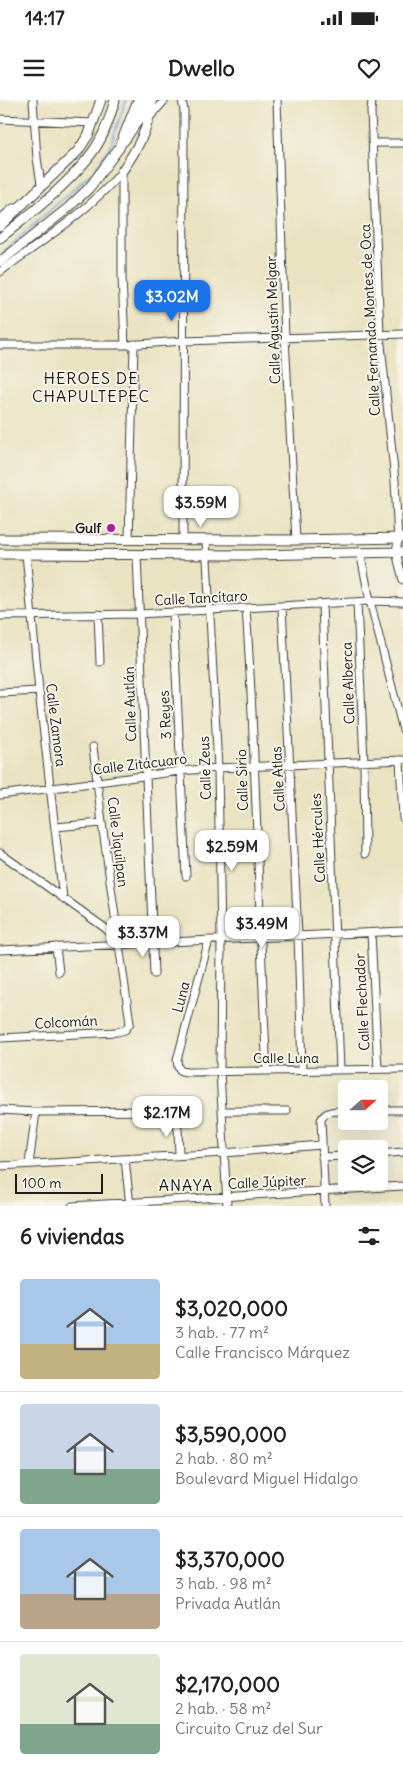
<!DOCTYPE html>
<html lang="es">
<meta charset="utf-8">
<style>
:root{--surface:#fff;--page:#f2f2f2;--text:#222;--muted:#767676;--line:#e0e0e0;--accent:#1a73e8}
body{margin:0;font-family:Delius,sans-serif;background:var(--page);color:var(--text);height:100vh;display:flex;flex-direction:column;font-size:19px;white-space:nowrap}
*{box-sizing:border-box;margin:0}
p{font-size:16px;color:var(--muted)}
.icon{flex:none;width:28px;height:28px;fill:none;stroke:currentColor;stroke-width:2;stroke-linecap:round;stroke-linejoin:round}
.map{position:relative;height:1106px;overflow:hidden}
.details{display:flex;flex-direction:column;background:var(--surface);flex:1}
.details>*{flex:none}
.needle{width:32px;rotate:69deg}
.tools{position:absolute;left:338px;top:980px;display:grid;gap:10px}
.tools a{display:grid;place-items:center;width:50px;height:50px;border-radius:5px;background:var(--surface);box-shadow:0 5px 20px #0002;font-size:25px}
.scale{position:absolute;left:15px;bottom:12px;width:88px;box-sizing:border-box;padding-left:5px;border:2px solid #1c1c1c;border-top:0;font-size:14px;line-height:18px;white-space:nowrap;color:#1c1c1c;-webkit-text-stroke:4px #f7f3e8;paint-order:stroke}
.price{position:absolute;translate:-50% -42px;padding:0 11px;border-radius:10px;background:#fff;color:#222;font-size:16px;line-height:32px;filter:drop-shadow(0 1px 2px #0008)}
.price::after{content:'';position:absolute;left:50%;top:30px;width:15px;height:11px;margin-left:-8px;background:inherit;clip-path:polygon(0 0,100% 0,50% 100%)}
.price.on{background:var(--accent);color:#fff}
ul{padding:0;list-style:none}
li{display:flex;align-items:center;gap:15px;height:125px;padding:0 20px}
li+li{border-top:1px solid var(--line)}
li span{display:grid;place-items:center;flex:none;width:140px;height:100px;border-radius:5px;color:#555}
li>.icon{margin-inline-start:auto}
span .icon{width:60px;height:60px;fill:#fffc;stroke-width:1}
li b{font-size:21px}
h2{display:flex;justify-content:space-between;align-items:center;height:60px;padding:0 20px;font-size:21px}
.status{display:flex;justify-content:space-between;align-items:center;height:35px;padding:0 25px;background:var(--surface);direction:ltr}
.status svg{height:14px;fill:currentColor}
header{display:flex;justify-content:space-between;align-items:center;height:65px;padding:0 20px;background:var(--surface);font-size:22px;font-weight:700}
.map>svg:first-child{display:block}
.lines{fill:none;stroke-linecap:round;stroke-linejoin:round}
.stream{stroke:#6c9fd7;stroke-width:2}
.minor-casing{stroke:#3b3a35;stroke-width:9}
.major-casing{stroke:#3b3a35;stroke-width:11}
.minor{stroke:#fff;stroke-width:7}
.major{stroke:#fff;stroke-width:9}
.poi-dot{fill:#b5179e;stroke:#f7f3e8;stroke-width:2}
.labels{text-anchor:middle;stroke-width:4;stroke-linejoin:round;paint-order:stroke}
.street-label{font-size:14px;fill:#1c1c1c;stroke:#f7f3e8}
.poi-label{font-size:14px;font-weight:bold;fill:#1c1c1c;stroke:#f7f3e8;text-anchor:end}
.quarter-label{font-size:16px;letter-spacing:1px;fill:#1c1c1c;stroke:#f7f3e8}
</style>
<div class="status"><b>14:17</b><svg viewBox="0 0 49 12"><path d="M0 12V9h3v3zM5 12V6h3v6zM10 12V3h3v9zM15 12V0h3v12zM26 1h20v11H26zM47 4h2v5h-2z"/></svg></div>
<header><svg class="icon" aria-label="menu" viewBox="0 0 24 24"><path d="M4 6h16M4 12h16M4 18h16"/></svg>Dwello<svg class="icon" aria-label="heart" viewBox="0 0 24 24"><path d="M12 20l-8-8c-3-5 5-10 8-4 3-6 11-1 8 4z"/></svg></header>
<div class="map">
<svg width="403" height="1106" viewBox="0 0 403 1106">
<rect width="100%" height="100%" fill="#f7f3e8"/>
<filter id="ink" filterUnits="userSpaceOnUse"><feTurbulence type="fractalNoise" baseFrequency=".02" numOctaves="2"/><feDisplacementMap in="SourceGraphic" scale="10" xChannelSelector="R" yChannelSelector="G"/><feConvolveMatrix kernelMatrix="1 2 1 2 8 2 1 2 1" color-interpolation-filters="sRGB"/></filter>
<filter id="wash" filterUnits="userSpaceOnUse"><feTurbulence type="fractalNoise" baseFrequency=".0096" numOctaves="4" result="noise"/><feDisplacementMap in="SourceGraphic" scale="20" xChannelSelector="R" yChannelSelector="G"/><feGaussianBlur stdDeviation="1.12" result="paint"/><feColorMatrix in="noise" values="0 0 0 0 0 0 0 0 0 0 0 0 0 0 0 0 0 1.4 0 .05"/><feComposite in="paint" operator="in"/></filter>
<g filter="url(#wash)">
<rect width="100%" height="100%" fill="#eae3c2"/>
<g class="lines">
<path class="stream" d="M 0,155 L 95,70 L 110,47 L 126,0"/>
</g>
</g>
<g filter="url(#ink)">
<g class="lines">
<defs>
<path id="minor" d="M 33,0 L 37,58 L 41,84
M 182,0 L 184,11 L 183,440
M 277,0 L 285,238 L 296,440
M 372,0 L 371,11 L 380,235 L 395,381 L 398,441 L 396,452 L 403,480
M 150,17 L 165,0
M 0,19 L 93,23
M 373,43 L 403,43
M 122,71 L 122,177 L 125,245
M 0,119 L 13,108
M 0,172 C 40,142 91,110 122,71
M 0,245 L 125,245 L 183,241 L 403,234
M 129,440 L 134,244
M 206,440 L 218,668 L 221,840 L 220,971 L 227,1106
M 360,452 L 370,501 L 403,630
M 26,454 L 39,591 L 63,798
M 137,455 L 154,874
M 357,502 L 364,662 L 365,754
M 322,504 L 340,970
M 282,507 L 298,836 L 302,970
M 246,508 C 257,662 258,817 267,971
M 173,512 L 186,776
M 98,514 L 100,562
M 0,516 L 139,514 L 370,501 L 403,502
M 0,593 L 39,591
M 400,660 L 403,718
M 0,695 L 180,671 L 218,668 L 403,660
M 55,727 L 102,723
M 0,753 L 105,828 L 117,841
M 371,833 L 378,969
M 209,840 L 177,960 L 178,967 L 181,971 L 187,972 L 403,969
M 56,847 L 59,872
M 0,850 C 134,843 269,838 403,831
M 0,938 L 117,932 L 125,930 L 130,923 L 102,723 L 93,647
M 0,1010 L 36,1012 L 168,1011 L 173,1014 L 178,1029 L 179,1055
M 379,1010 L 403,1010
M 222,1011 L 287,1011
M 379,1054 L 403,1052
M 322,1057 L 346,1056
M 125,1059 L 130,1106
M 29,1064 L 36,1012
M 0,1066 L 224,1053 L 321,1045
M 72,1106 L 403,1086
M 325,1106 L 321,1020 C 325,1010 337,1011 346,1011"/>
<path id="major" d="M 124,41 L 139,19 L 147,0
M 122,71 C 138,48 149,28 152,0
M 0,126 L 78,51 L 89,34 L 101,0
M 0,138 C 30,115 83,73 100,40 C 107,28 111,13 115,0
M 0,162 L 68,108 L 89,88 L 119,48 L 138,0
M 0,439 L 296,440 L 403,438
M 0,454 L 248,455 L 403,452"/>
</defs>
<use href="#minor" class="minor-casing"/>
<use href="#major" class="major-casing"/>
<use href="#minor" class="minor"/>
<use href="#major" class="major"/>
</g>
</g>
<circle class="poi-dot" cx="111" cy="428" r="5"/>
<g class="labels">
<g class="street-label">
<text transform="translate(273 220) rotate(-92)" y="5">Calle Agustín Melgar</text>
<text transform="translate(370 220) rotate(-93)" y="5">Calle Fernando Montes de Oca</text>
<text transform="translate(201 498) rotate(-3)" y="5">Calle Tancítaro</text>
<text transform="translate(348 583) rotate(-92)" y="5">Calle Alberca</text>
<text transform="translate(130 604) rotate(-92)" y="5">Calle Autlán</text>
<text transform="translate(165 615) rotate(-93)" y="5">3 Reyes</text>
<text transform="translate(56 625) rotate(83)" y="5">Calle Zamora</text>
<text transform="translate(140 664) rotate(-7)" y="5">Calle Zitácuaro</text>
<text transform="translate(205 668) rotate(-92)" y="5">Calle Zeus</text>
<text transform="translate(278 679) rotate(-93)" y="5">Calle Atlas</text>
<text transform="translate(242 680) rotate(-92)" y="5">Calle Sirio</text>
<text transform="translate(318 738) rotate(-93)" y="5">Calle Hércules</text>
<text transform="translate(118 742) rotate(83)" y="5">Calle Jiquilpan</text>
<text transform="translate(181 897) rotate(-75)" y="5">Luna</text>
<text transform="translate(362 902) rotate(-93)" y="5">Calle Flechador</text>
<text transform="translate(66 922) rotate(-3)" y="5">Colcomán</text>
<text x="286" y="963">Calle Luna</text>
<text transform="translate(267 1082) rotate(-3)" y="5">Calle Júpiter</text>
</g>
<g class="poi-label">
<text x="101" y="433">Gulf</text>
</g>
<g class="quarter-label">
<text x="91" y="284">HEROES DE<tspan x="91" dy="18">CHAPULTEPEC</tspan></text>
<text x="186" y="1091">ANAYA</text>
</g>
</g>
</svg>
<div class="tools">
<a><svg class="needle" viewBox="-14 -14 28 28"><path d="M0-13l5 13h-10z" fill="#e53935"/><path d="M0 13l5-13h-10z" fill="#767676"/></svg></a>
<a><svg class="icon" aria-label="layers" viewBox="0 0 24 24"><path d="M12 4l9 5-9 5-9-5zM3 14l9 5 9-5"/></svg></a>
</div>
<div class="scale">100 m</div>
<b class="price on" style="left:172px;top:222px">$3.02M</b>
<b class="price" style="left:201px;top:428px">$3.59M</b>
<b class="price" style="left:232px;top:772px">$2.59M</b>
<b class="price" style="left:262px;top:849px">$3.49M</b>
<b class="price" style="left:143px;top:858px">$3.37M</b>
<b class="price" style="left:167px;top:1038px">$2.17M</b>
</div>
<section class="details">
<h2>6 viviendas<svg class="icon" aria-label="filters" viewBox="0 0 24 24"><path d="M4 7h16M4 17h16"/><circle cx="9" cy="7" r="2"/><circle cx="15" cy="17" r="2"/></svg></h2>
<ul>
<li><span style="background:linear-gradient(#a9c7e8 65%,#c2b280 0)"><svg class="icon" aria-label="home" viewBox="0 0 24 24"><path d="M3 11l9-7 9 7M6 9v11h12V9"/></svg></span><div><b>$3,020,000</b><p>3 hab. · 77 m²</p><p>Calle Francisco Márquez</p></div></li>
<li><span style="background:linear-gradient(#c9d6e8 65%,#7fa58c 0)"><svg class="icon" aria-label="home" viewBox="0 0 24 24"><path d="M3 11l9-7 9 7M6 9v11h12V9"/></svg></span><div><b>$3,590,000</b><p>2 hab. · 80 m²</p><p>Boulevard Miguel Hidalgo</p></div></li>
<li><span style="background:linear-gradient(#a9c7e8 65%,#b9a48a 0)"><svg class="icon" aria-label="home" viewBox="0 0 24 24"><path d="M3 11l9-7 9 7M6 9v11h12V9"/></svg></span><div><b>$3,370,000</b><p>3 hab. · 98 m²</p><p>Privada Autlán</p></div></li>
<li><span style="background:linear-gradient(#dfe7d0 70%,#7fa58c 0)"><svg class="icon" aria-label="home" viewBox="0 0 24 24"><path d="M3 11l9-7 9 7M6 9v11h12V9"/></svg></span><div><b>$2,170,000</b><p>2 hab. · 58 m²</p><p>Circuito Cruz del Sur</p></div></li>
</ul>
</section>
